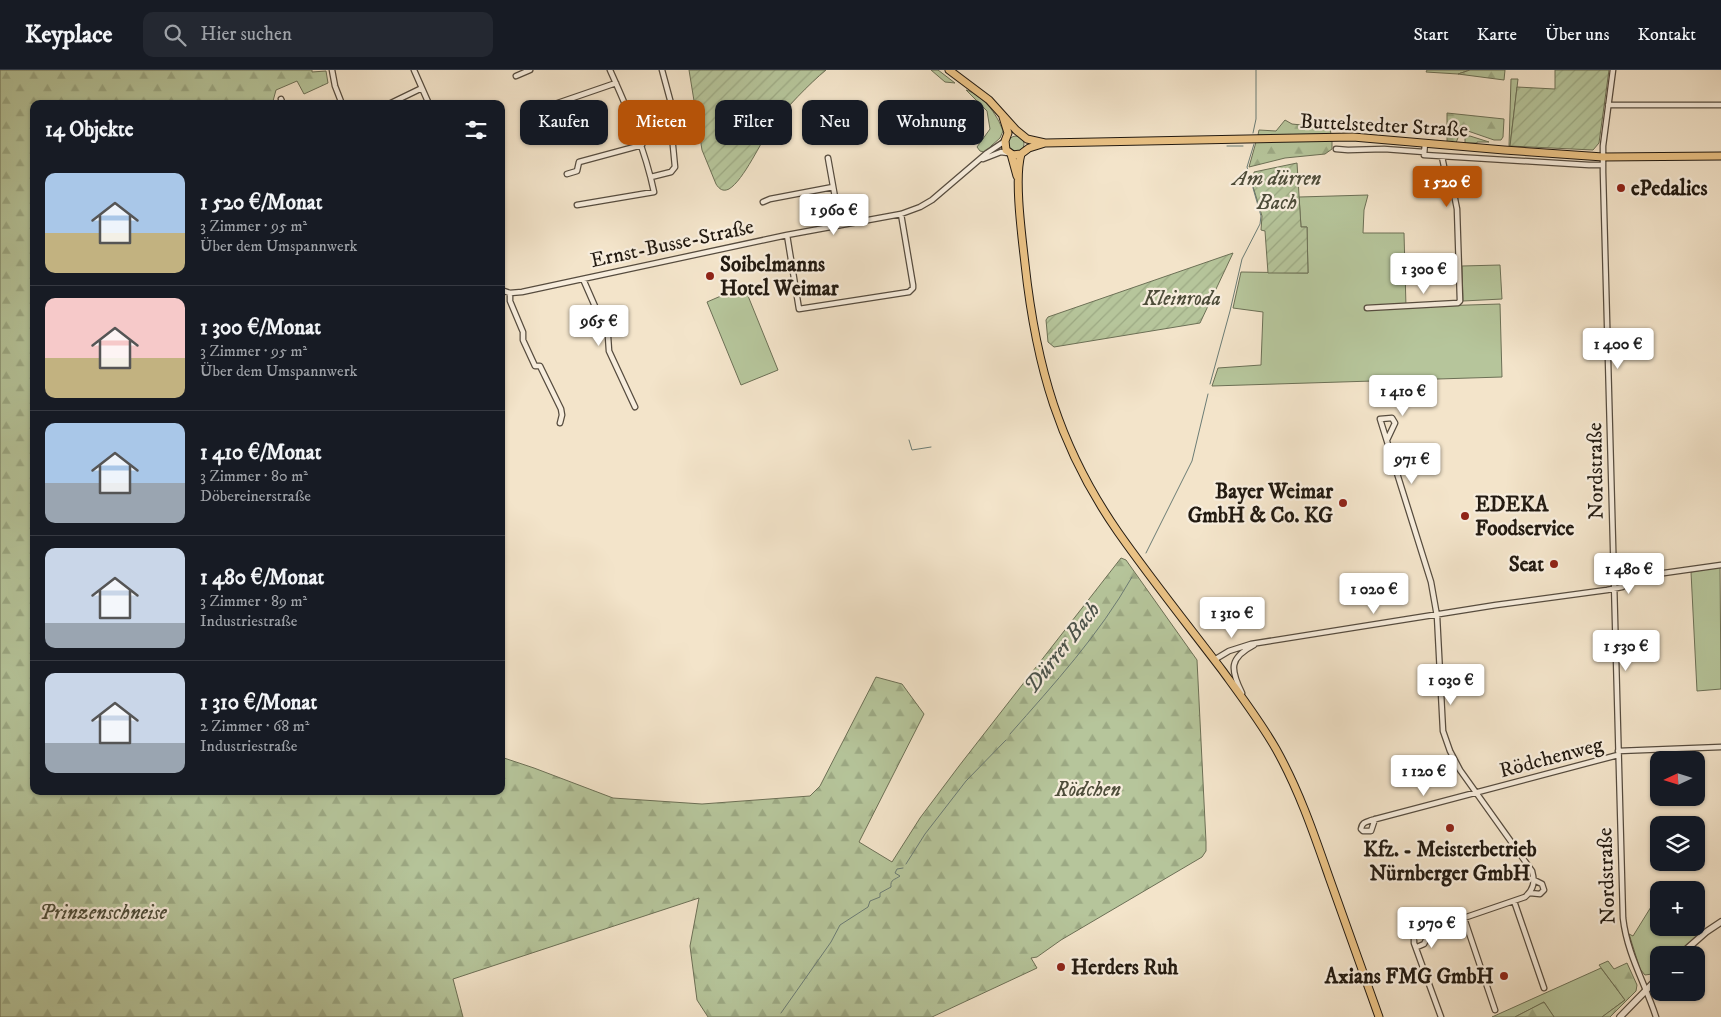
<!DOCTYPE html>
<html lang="de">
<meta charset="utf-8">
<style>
:root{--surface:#171b24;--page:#242831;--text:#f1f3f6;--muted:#9ea1a6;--line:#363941;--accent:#b45309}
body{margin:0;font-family:"IM FELL DW Pica",serif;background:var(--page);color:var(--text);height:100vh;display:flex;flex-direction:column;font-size:19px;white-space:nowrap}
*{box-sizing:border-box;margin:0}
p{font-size:16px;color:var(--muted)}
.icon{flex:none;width:28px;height:28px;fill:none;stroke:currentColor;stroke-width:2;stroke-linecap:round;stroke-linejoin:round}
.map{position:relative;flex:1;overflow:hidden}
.panel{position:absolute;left:30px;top:30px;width:475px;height:695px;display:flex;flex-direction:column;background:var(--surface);border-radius:10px;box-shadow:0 1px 4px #0004}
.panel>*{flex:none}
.top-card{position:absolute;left:520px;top:30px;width:475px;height:45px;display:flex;gap:10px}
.needle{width:32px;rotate:266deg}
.tools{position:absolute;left:1650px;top:681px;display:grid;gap:10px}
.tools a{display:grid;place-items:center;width:55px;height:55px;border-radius:10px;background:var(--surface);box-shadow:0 1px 4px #0004;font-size:25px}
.price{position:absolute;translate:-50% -42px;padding:0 11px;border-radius:5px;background:#fff;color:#222;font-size:16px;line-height:32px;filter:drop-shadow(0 1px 2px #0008)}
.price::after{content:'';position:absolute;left:50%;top:30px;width:15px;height:11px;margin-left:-8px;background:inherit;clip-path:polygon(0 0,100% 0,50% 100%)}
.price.on{background:var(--accent);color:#fff}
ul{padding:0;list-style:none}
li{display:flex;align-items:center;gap:15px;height:125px;padding:0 15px}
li+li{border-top:1px solid var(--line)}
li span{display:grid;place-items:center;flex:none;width:140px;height:100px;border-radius:10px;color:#555}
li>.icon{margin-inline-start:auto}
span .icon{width:60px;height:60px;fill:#fffc;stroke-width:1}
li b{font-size:21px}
h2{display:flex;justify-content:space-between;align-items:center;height:60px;padding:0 15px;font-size:21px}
.tag{padding:0 18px;border-radius:10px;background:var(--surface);box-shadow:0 1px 4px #0004;font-size:18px;line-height:45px}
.tag.on{background:var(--accent);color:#fff}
header{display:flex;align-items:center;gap:30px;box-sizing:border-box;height:70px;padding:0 25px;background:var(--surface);border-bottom:1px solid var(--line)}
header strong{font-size:24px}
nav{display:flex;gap:28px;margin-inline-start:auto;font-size:18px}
.search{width:350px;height:45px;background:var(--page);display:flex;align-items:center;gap:12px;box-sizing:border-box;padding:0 18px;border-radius:10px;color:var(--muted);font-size:19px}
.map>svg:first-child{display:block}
.green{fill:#b6c59b;stroke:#6c7056}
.forest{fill:url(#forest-firs);stroke:#6c7056}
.garden{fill:url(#garden-furrows);stroke:#6c7056}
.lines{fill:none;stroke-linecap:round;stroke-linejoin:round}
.stream{stroke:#6b7c75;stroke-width:1}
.minor-casing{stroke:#564c3f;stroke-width:7}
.tertiary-casing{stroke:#564c3f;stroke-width:8}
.primary-casing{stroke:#221a11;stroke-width:9}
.minor{stroke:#f7eddd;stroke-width:4.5}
.tertiary{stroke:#f7eddd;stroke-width:5.5}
.primary{stroke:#eac285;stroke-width:7}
.poi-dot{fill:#8f2418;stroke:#f7eddd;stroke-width:2}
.labels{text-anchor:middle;stroke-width:4.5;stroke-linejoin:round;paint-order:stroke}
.street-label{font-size:21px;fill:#221a11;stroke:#f7eddd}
.park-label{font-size:21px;font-style:italic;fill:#4e4d3a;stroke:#f7eddd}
.poi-label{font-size:21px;font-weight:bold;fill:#221a11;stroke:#f7eddd;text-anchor:start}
.water-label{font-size:22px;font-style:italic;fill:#4c534b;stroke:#f7eddd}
</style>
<header>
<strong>Keyplace</strong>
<div class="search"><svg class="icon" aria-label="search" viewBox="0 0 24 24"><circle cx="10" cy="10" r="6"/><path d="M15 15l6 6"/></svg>Hier suchen</div>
<nav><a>Start</a><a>Karte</a><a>Über uns</a><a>Kontakt</a></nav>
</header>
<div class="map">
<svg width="1721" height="947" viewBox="0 0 1721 947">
<defs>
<pattern id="forest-firs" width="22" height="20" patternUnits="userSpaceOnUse" patternTransform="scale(1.25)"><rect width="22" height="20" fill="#b6c59b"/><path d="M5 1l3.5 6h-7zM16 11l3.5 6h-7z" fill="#9ca984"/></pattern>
<pattern id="garden-furrows" width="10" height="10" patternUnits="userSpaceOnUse" patternTransform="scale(1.25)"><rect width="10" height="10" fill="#b6c59b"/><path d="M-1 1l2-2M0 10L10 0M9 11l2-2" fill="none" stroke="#9ca984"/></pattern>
</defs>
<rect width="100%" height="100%" fill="#f3e4ca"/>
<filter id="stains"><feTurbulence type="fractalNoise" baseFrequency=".004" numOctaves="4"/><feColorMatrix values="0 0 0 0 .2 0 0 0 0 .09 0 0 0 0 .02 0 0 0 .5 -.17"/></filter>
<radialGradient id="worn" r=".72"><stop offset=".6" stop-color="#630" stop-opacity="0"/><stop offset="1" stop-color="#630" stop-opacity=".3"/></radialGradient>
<path class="green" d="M 931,0 L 938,0 L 955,13 L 945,12 Z
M 1427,0 L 1470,0 L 1458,4 L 1426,2 Z
M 1511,9 L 1518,9 L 1510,76 L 1509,76 Z
M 966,20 C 983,25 997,44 1003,61 L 1000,68 L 991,76 L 991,78 L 984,82 L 980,81 L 977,77 L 990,59 L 987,41 Z
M 1470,66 L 1489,72 L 1477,72 L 1477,73 L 1465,73 L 1465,67 Z
M1008 74a8 8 0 1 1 16 0a8 8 0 1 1-16 0Z
M 1368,125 L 1364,140 L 1363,163 L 1404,163 L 1406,237 L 1500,234 L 1502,307 L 1212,316 L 1218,298 L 1261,295 L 1263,242 L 1233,238 L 1241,202 L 1308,203 L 1307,157 L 1301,157 L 1299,127 Z
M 1500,195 L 1502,229 L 1463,231 L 1462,196 Z
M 744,216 L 778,300 L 741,315 L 707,232 Z
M 1720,497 L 1721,619 L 1697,621 L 1691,502 Z
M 1659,824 L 1659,858 L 1696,858 L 1696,851 L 1703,861 L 1675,885 L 1659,885 L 1659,902 L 1654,906 L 1652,904 L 1645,905 L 1640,899 L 1629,864 L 1633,866 Z
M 1601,898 L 1625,930 L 1602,947 L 1554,947 L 1544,932 L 1515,947 L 1492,947 Z"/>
<path class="forest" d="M 0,0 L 312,0 L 312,2 L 326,1 L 328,13 L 304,24 L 297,11 L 276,20 L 273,31 L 274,34 L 34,34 L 34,721 L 501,721 L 501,687 L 534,698 L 613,728 L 702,734 L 810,726 L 820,716 L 876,607 L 902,614 L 924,644 L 859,772 L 892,792 L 920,748 L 959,696 L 1121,488 L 1126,490 L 1197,590 L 1206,772 L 1206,781 L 1202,787 L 1061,870 L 1037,887 L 1031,888 L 1037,898 L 932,947 L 708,947 L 697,930 L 690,876 L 699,828 L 453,909 L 463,947 L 0,947 Z
M 1470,0 L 1505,0 L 1504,10 L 1458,4 Z
M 1447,43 L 1504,49 L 1503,67 L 1501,70 L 1494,70 L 1465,60 L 1459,65 L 1456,73 L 1447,72 Z
M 1285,50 L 1292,54 L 1330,58 L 1331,64 L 1258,65 L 1259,60 L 1276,61 Z
M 1332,70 L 1332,79 L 1325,84 L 1285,88 L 1249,97 L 1256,72 Z
M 1608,891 L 1614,899 L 1627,893 L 1637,915 L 1636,921 L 1610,947 L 1602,947 L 1625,930 L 1599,895 Z
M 1544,932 L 1554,947 L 1515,947 Z"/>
<path class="garden" d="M 689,0 L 826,0 C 809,14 786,38 772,56 C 761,71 744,110 729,119 C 723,122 719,119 716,114 L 702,80 Z
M 1555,0 L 1609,0 L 1599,73 L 1593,80 L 1510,76 L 1517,17 L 1555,19 Z
M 1297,93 L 1301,157 L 1307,157 L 1308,203 L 1268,203 L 1265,161 L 1261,160 L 1262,146 L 1251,110 L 1251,106 L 1254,106 L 1254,102 Z
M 1233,183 L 1200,253 L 1054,277 L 1048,272 L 1046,250 L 1048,247 Z"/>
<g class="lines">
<path class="stream" d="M 1253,63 L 1256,49 L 1256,0
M 1227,76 L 1243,76
M 1210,314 L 1230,241 L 1242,189 L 1260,154 L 1261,146 L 1247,97 L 1254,74
M 909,370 L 912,380 L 931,377
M 1146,483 L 1192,391 L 1208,324
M 1010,664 C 1054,614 1099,565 1132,507
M 906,794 L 925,764 L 966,711 L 1006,670
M 781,943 L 831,872 L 840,855 L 868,837 L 870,831 L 880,827 L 880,823 L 891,817 C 890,809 895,810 900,806 L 895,803 L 897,799 L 903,798"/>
<defs>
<path id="minor" d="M 332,0 L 335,16 L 342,34
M 414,0 L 429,34
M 1613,0 L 1603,76 L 1603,102 L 1623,848 C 1627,884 1645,913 1656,947
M 516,6 L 530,0
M 281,29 L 283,34
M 389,34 L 422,18
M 1608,35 L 1721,35
M 632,49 L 644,45 L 671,42
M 545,50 L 555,47 L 552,35 L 616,13
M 1425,73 L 1424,85 L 1589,95 L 1603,95
M 1336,79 L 1348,80 L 1384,79 L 1424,82
M 828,88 L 840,155
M 983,89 L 1001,82 L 1008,83
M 567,104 L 577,101 L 579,92 L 642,75
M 651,107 L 671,102 L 675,97 L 670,45 L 672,37 L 662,0
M 763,132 L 770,129 L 833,117
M 577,135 L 654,122 C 645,79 628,40 610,0
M 787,165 L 799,239 L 909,222 L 913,218 L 913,215 L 901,144
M 583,209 L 608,266 L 609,281 L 635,337
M 501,220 L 510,223 L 522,222 L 787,165 L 901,144 L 920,137 L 932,130 L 987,83 L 1005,71
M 510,223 L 510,231 L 523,262 L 523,270 L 535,296 L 540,296 L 561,339 L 562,345 L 560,353
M 1367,238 L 1458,233 L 1460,231 L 1457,139 L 1454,124 L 1445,101 L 1442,87
M 1387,370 L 1395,353 L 1392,348 L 1380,349 L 1431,512 L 1437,546 L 1443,661 L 1450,681 L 1460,700 L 1532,801 C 1535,812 1534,819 1525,827 L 1417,864 L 1414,868 L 1414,873 L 1441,947
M 1614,506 L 1619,510 L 1634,510
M 1214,590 L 1229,581 L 1251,574 L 1496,535 L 1607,520 L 1622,517 L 1642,507 L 1650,505 L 1721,495
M 1242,623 C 1230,599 1229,588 1254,575
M 1618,681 L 1721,677
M 1375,749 L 1371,761 L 1363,761 L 1361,759 C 1362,752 1366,752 1372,750 L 1618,685
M 1530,823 L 1540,824 L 1544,820 L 1542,814 L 1534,810
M 1514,831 L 1544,918
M 1464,848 L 1495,940
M 1417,877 L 1424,874 L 1431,860"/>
<path id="tertiary" d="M 1680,885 L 1706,862 L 1721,852
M 1620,947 L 1659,907"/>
<path id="primary" d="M 949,0 L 989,30 L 1016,60 L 1027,69 L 1045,73 L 1353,67 L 1504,80 L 1603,87 L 1721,86
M 1003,47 L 1008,63 L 1005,71 L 1006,80 L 1013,85 L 1021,84
M 1045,73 L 1029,78 L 1021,84 C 1014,109 1022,167 1025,194 C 1036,296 1059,377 1118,462 C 1151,509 1187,554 1222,600 C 1241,626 1260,651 1276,679 C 1299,720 1314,764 1329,807 C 1346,854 1362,900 1379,947
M 1011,84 L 1017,106"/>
</defs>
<use href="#minor" class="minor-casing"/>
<use href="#tertiary" class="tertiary-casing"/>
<use href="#primary" class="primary-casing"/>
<use href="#minor" class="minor"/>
<use href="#tertiary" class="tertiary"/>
<use href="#primary" class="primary"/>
</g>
<g class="poi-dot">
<circle cx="1621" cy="118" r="5"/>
<circle cx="710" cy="206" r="5"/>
<circle cx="1343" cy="433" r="5"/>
<circle cx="1465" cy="446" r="5"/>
<circle cx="1554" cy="494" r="5"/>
<circle cx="1450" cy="758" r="5"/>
<circle cx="1061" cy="897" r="5"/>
<circle cx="1504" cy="906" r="5"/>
</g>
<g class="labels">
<g class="street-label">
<text transform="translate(1384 55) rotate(3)" y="7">Buttelstedter Straße</text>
<text transform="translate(672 173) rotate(-12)" y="7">Ernst-Busse-Straße</text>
<text transform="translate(1595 401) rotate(-91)" y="7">Nordstraße</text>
<text transform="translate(1551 687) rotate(-15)" y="7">Rödchenweg</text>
<text transform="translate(1606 806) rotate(-92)" y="7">Nordstraße</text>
</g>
<g class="park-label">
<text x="1277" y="115">Am dürren<tspan x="1277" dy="24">Bach</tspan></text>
<text x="1182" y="235">Kleinroda</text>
<text x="1088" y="726">Rödchen</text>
<text x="103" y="849">Prinzenschneise</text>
</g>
<g class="poi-label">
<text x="1631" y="125">ePedalics</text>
<text x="720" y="201">Soibelmanns<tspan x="720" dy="24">Hotel Weimar</tspan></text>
<text x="1333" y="428" text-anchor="end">Bayer Weimar<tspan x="1333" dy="24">GmbH &amp; Co. KG</tspan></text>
<text x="1475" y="441">EDEKA<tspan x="1475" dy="24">Foodservice</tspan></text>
<text x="1544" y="501" text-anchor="end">Seat</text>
<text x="1450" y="786" text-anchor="middle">Kfz. - Meisterbetrieb<tspan x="1450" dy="24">Nürnberger GmbH</tspan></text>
<text x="1071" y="904">Herders Ruh</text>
<text x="1494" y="913" text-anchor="end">Axians FMG GmbH</text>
</g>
<g class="water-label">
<text transform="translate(1061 577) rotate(-52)" y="8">Dürrer Bach</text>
</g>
</g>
<rect width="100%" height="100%" filter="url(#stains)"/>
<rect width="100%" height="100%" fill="url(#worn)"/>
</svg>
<div class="tools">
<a><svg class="needle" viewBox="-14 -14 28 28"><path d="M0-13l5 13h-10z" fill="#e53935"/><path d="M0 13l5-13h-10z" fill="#9ea1a6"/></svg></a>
<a><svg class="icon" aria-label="layers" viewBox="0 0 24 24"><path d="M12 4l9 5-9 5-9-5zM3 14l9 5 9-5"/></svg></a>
<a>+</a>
<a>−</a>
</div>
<b class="price on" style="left:1447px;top:138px">1 520 €</b>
<b class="price" style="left:834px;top:166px">1 960 €</b>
<b class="price" style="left:1424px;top:225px">1 300 €</b>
<b class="price" style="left:599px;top:277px">965 €</b>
<b class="price" style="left:1618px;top:300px">1 400 €</b>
<b class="price" style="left:1403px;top:347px">1 410 €</b>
<b class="price" style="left:1412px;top:415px">971 €</b>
<b class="price" style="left:1629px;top:525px">1 480 €</b>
<b class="price" style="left:1374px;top:545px">1 020 €</b>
<b class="price" style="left:1232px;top:569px">1 310 €</b>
<b class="price" style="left:1626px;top:602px">1 530 €</b>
<b class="price" style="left:1451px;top:636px">1 030 €</b>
<b class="price" style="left:1424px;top:727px">1 120 €</b>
<b class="price" style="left:1432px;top:879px">1 970 €</b>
<div class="top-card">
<a class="tag">Kaufen</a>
<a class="tag on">Mieten</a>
<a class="tag">Filter</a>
<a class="tag">Neu</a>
<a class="tag">Wohnung</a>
</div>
<section class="panel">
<h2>14 Objekte<svg class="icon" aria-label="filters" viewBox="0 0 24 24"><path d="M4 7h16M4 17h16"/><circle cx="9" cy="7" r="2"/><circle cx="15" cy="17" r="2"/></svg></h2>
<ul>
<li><span style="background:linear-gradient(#a9c7e8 60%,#c2b280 0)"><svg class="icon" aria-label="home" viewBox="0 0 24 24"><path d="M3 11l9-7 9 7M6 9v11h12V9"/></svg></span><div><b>1 520 €/Monat</b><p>3 Zimmer · 95 m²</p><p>Über dem Umspannwerk</p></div></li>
<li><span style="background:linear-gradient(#f6c9c9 60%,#c2b280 0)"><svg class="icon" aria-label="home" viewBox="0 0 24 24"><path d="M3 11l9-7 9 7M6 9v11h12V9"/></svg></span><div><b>1 300 €/Monat</b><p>3 Zimmer · 95 m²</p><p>Über dem Umspannwerk</p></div></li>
<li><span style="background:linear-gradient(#a9c7e8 60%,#9aa5b1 0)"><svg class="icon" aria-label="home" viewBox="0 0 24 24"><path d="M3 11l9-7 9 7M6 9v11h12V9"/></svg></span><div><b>1 410 €/Monat</b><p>3 Zimmer · 80 m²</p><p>Döbereinerstraße</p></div></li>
<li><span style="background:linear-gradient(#c9d6e8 75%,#9aa5b1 0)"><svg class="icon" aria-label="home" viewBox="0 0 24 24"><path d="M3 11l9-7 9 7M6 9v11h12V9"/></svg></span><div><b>1 480 €/Monat</b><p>3 Zimmer · 89 m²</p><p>Industriestraße</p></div></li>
<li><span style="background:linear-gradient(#c9d6e8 70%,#9aa5b1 0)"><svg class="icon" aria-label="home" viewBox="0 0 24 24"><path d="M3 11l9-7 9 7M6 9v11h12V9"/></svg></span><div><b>1 310 €/Monat</b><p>2 Zimmer · 68 m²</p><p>Industriestraße</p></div></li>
</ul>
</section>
</div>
